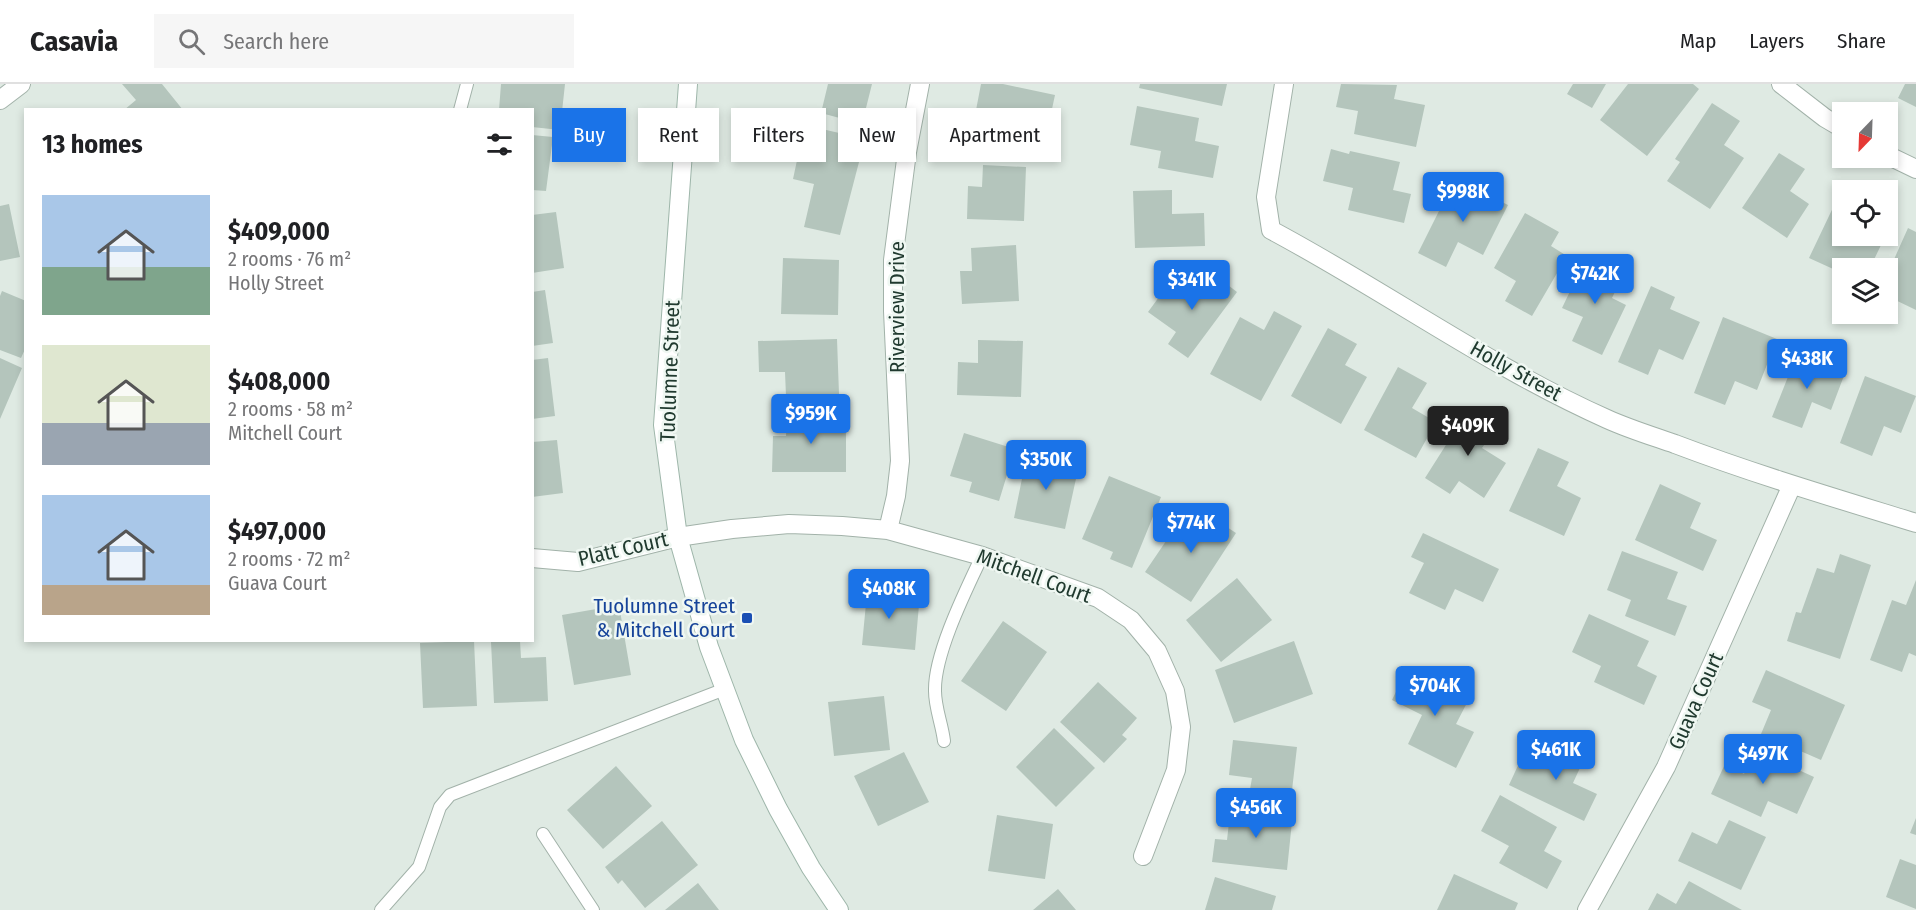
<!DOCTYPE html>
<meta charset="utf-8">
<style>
:root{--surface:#fff;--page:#f6f6f6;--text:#202124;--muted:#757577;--line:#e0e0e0;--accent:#1a73e8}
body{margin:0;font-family:"Fira Sans Condensed",sans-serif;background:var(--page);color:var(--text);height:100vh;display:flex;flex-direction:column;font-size:22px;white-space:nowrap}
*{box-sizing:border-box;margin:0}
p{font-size:20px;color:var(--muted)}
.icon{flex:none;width:33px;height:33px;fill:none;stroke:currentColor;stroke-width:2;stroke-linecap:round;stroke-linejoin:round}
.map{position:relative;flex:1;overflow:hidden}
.panel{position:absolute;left:24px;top:24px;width:510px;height:534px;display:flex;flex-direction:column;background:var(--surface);border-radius:0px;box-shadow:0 3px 9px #0003}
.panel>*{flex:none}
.hud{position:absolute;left:552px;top:24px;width:570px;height:54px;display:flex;gap:12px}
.needle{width:39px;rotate:203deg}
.buttons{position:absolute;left:1832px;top:18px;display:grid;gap:12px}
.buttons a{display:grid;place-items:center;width:66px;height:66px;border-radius:0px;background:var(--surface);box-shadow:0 3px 9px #0003;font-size:30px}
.price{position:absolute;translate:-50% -51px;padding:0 14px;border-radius:6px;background:var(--accent);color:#fff;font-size:20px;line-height:39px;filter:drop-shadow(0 2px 3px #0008)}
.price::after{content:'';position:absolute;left:50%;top:36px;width:18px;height:14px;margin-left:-9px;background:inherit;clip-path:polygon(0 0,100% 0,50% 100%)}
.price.active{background:#222;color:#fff}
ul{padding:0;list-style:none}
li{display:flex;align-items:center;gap:18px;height:150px;padding:0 18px}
li span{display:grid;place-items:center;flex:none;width:168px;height:120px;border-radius:0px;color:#555}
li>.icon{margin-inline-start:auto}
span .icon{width:72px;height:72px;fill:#fffc;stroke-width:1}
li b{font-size:26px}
h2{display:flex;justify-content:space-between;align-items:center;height:72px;padding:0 18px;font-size:26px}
.chip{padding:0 21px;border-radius:0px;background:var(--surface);box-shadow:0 3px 9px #0003;font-size:21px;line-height:54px}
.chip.active{background:var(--accent);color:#fff}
header{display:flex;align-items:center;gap:36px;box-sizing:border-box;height:84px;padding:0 30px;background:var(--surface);border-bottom:2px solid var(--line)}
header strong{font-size:28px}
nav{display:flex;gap:33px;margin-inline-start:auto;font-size:21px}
.search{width:420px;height:54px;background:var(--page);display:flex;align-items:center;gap:15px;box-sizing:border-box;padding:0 21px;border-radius:0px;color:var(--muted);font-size:22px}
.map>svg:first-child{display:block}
.building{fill:#b4c5bc}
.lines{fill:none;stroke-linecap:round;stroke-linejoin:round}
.lane-casing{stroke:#a2b2a9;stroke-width:14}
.street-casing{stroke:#a2b2a9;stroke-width:20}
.secondary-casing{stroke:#9eb6aa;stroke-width:20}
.lane{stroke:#fff;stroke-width:12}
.street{stroke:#fff;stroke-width:18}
.secondary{stroke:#fff;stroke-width:18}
.transit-dot{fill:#1a4fb4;stroke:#eff7f2;stroke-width:2}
.labels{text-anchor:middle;stroke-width:5;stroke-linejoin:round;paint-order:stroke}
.street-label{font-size:21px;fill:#203a2f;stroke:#eff7f2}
.transit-label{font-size:21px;fill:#164399;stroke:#eff7f2;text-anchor:end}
</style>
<header>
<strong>Casavia</strong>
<div class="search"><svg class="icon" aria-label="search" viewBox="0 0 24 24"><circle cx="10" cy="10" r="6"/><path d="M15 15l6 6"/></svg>Search here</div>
<nav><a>Map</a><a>Layers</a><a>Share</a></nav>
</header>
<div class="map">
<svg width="1916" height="826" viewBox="0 0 1916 826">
<rect width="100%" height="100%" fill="#dfeae3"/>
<path class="building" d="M 122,0 L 162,0 L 183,26 L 124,26 L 136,16 Z
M 501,0 L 565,0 L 560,46 L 532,43 L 532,26 L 499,26 Z
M 828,0 L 872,0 L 862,40 L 821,29 Z
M 981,0 L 1003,0 L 1055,11 L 1049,39 L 1039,37 L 1034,61 L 972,47 Z
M 1140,0 L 1227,0 L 1222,22 L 1139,4 Z
M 1341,0 L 1397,1 L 1394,15 L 1425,21 L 1416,63 L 1354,50 L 1358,27 L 1336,23 Z
M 1573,0 L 1606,0 L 1592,24 L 1567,10 Z
M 1628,0 L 1693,0 L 1699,5 L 1647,72 L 1600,36 Z
M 1905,0 L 1916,0 L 1916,23 L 1898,14 Z
M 1712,19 L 1740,37 L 1724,61 L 1744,74 L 1710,125 L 1667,97 L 1680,78 L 1675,75 Z
M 1137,22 L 1199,34 L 1195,57 L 1219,62 L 1213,94 L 1158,84 L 1161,67 L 1130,61 Z
M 822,45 L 865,55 L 840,151 L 804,143 L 814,100 L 793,95 L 799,67 L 816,71 Z
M 532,51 L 553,53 L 546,107 L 532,106 Z
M 1331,65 L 1349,70 L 1350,67 L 1400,78 L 1393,106 L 1411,110 L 1404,139 L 1348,126 L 1353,104 L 1323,97 Z
M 1779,69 L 1805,85 L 1790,107 L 1809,120 L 1787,154 L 1742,124 Z
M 983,81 L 1026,83 L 1024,137 L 967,135 L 968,102 L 982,103 Z
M 1455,95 L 1508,121 L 1483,171 L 1458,158 L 1446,183 L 1418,169 Z
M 1172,106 L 1172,130 L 1204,129 L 1205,162 L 1135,164 L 1133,107 Z
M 1839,111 L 1842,112 L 1842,152 L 1861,152 L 1881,161 L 1870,184 L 1842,184 L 1842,189 L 1809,174 Z
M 9,120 L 20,173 L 0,177 L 0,122 Z
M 556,128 L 564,184 L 532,189 L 532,131 Z
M 1525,129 L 1559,148 L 1551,162 L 1567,172 L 1532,232 L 1505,217 L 1516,197 L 1494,184 Z
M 1908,144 L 1916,148 L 1916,226 L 1887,212 L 1887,191 Z
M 1016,161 L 1019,217 L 962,220 L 960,187 L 972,187 L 971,164 Z
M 783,174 L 839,176 L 838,231 L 781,230 Z
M 1586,174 L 1623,191 L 1612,214 L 1626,221 L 1602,271 L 1572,257 L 1583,233 L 1562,224 Z
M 1211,188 L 1237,208 L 1188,274 L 1168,260 L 1176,248 L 1148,228 L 1173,194 L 1195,210 Z
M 1651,202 L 1675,213 L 1670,225 L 1700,238 L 1683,276 L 1659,265 L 1648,291 L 1618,278 Z
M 545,206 L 553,259 L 532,262 L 532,208 Z
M 2,207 L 26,217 L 26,263 L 21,274 L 0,266 L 0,212 Z
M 1274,227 L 1302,242 L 1261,317 L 1210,290 L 1240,233 L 1264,246 Z
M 1723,233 L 1777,255 L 1757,306 L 1735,297 L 1725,321 L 1694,309 Z
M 1328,244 L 1357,260 L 1345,281 L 1367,293 L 1341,340 L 1291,312 Z
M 837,255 L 839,310 L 786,312 L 785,288 L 759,288 L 758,257 Z
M 978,256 L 1023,257 L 1021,313 L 957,311 L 958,278 L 978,279 Z
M 1797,270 L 1845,289 L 1831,326 L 1812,318 L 1802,344 L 1772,333 Z
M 0,274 L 22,284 L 0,335 Z
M 548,274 L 555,332 L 532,335 L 532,276 Z
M 1398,283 L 1427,299 L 1412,324 L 1436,338 L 1416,374 L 1364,346 Z
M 1865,292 L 1916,312 L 1901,349 L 1884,342 L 1872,372 L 1840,359 Z
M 1470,323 L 1498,341 L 1482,364 L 1506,379 L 1484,414 L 1459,397 L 1450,410 L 1425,394 Z
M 787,331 L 846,332 L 846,388 L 772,388 L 773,352 L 786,352 Z
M 964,349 L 1015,365 L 999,417 L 969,408 L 972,398 L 950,392 Z
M 557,356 L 563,409 L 532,413 L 532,358 Z
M 1538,364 L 1569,378 L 1557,402 L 1581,414 L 1564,452 L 1509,427 Z
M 1027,370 L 1079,381 L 1065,445 L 1014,434 Z
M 1109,392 L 1161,413 L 1132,484 L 1110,475 L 1113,468 L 1082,455 Z
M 1660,400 L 1701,419 L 1690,444 L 1717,456 L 1703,487 L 1635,456 Z
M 1201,426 L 1236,449 L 1191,518 L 1145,488 L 1183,432 L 1193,439 Z
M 1423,449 L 1499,485 L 1483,518 L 1455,505 L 1445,526 L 1409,509 L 1424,479 L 1411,473 Z
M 1622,467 L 1678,488 L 1667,515 L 1687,522 L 1675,552 L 1625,532 L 1631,516 L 1607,506 Z
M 1840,470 L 1871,481 L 1840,575 L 1787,557 L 1796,528 L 1801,529 L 1817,484 L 1834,489 Z
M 1237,494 L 1272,536 L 1221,578 L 1186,536 Z
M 1916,496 L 1916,572 L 1909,569 L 1902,588 L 1870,576 L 1892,516 L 1906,521 Z
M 868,499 L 895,501 L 894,519 L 919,521 L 915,566 L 862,561 Z
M 619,521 L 631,591 L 574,601 L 562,531 Z
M 1589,530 L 1649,557 L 1637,582 L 1657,592 L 1644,621 L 1594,598 L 1601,582 L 1572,568 Z
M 1003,537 L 1047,568 L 1006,627 L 961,597 Z
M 474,557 L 477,622 L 423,624 L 420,559 Z
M 520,557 L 521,574 L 546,573 L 548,617 L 494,619 L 491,558 Z
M 1294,557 L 1313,610 L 1234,639 L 1215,586 Z
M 1408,583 L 1470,613 L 1456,640 L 1474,648 L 1456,684 L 1408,660 L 1422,631 L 1392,616 Z
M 1766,586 L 1845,621 L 1821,676 L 1761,650 L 1771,626 L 1752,618 Z
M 1098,598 L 1137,634 L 1122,651 L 1127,655 L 1104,679 L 1060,638 Z
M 884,612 L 890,666 L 834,672 L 828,618 Z
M 1054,644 L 1095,684 L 1056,723 L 1016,683 Z
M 1549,655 L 1585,673 L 1573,699 L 1597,710 L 1584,737 L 1509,701 L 1521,675 L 1536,682 Z
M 1233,656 L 1297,663 L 1291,715 L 1249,711 L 1252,694 L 1229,691 Z
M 1755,666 L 1814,693 L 1797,730 L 1768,717 L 1761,733 L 1711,710 L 1725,680 L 1744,690 Z
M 904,668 L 929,718 L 878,742 L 854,692 Z
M 616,682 L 652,722 L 603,765 L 567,726 Z
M 1500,711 L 1557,743 L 1544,767 L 1562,777 L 1547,805 L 1499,779 L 1509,762 L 1481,747 Z
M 1231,721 L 1293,728 L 1287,786 L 1212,778 L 1215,755 L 1227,756 Z
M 997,731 L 1053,740 L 1045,795 L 988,787 Z
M 1916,734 L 1916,751 L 1910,749 Z
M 1729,736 L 1766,753 L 1741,806 L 1678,777 L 1692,748 L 1717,760 Z
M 662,737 L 698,781 L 645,824 L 622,796 L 618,800 L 605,783 Z
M 1900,775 L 1916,781 L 1916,825 L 1886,813 Z
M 1454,790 L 1518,819 L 1515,826 L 1437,826 Z
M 1215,793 L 1276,812 L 1272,826 L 1205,826 Z
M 1689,797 L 1742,826 L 1648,826 L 1657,809 L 1676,820 Z
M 698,799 L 719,826 L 665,826 Z
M 1058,805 L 1076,826 L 1033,826 Z"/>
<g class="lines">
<defs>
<path id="lane" d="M 460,26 L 467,0
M 944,657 C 942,640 935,624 935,607 C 934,570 966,506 982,472
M 543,750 L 593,826
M 381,826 L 419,783 L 440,723 L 450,711 L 725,605"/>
<path id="street" d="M 1284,0 L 1266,113 L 1271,146 C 1384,206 1490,283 1607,335 C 1629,345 1652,352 1675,360 C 1754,390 1835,414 1916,439
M 1781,0 L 1825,34 L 1842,44
M 0,16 L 21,0
M 1887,71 L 1916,85
M 888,446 L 896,412 L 900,377 L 893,227 L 893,176 L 907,68 L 920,0
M 532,474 L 578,478 L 678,453 L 732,445 L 789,440 L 842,442 L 888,446 L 982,472 L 1098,514 L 1131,536 L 1157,567 L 1175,607 L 1181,643 L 1176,686 L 1143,772
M 1587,826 L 1666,683 L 1792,401"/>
<path id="secondary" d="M 688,0 L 663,341 L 678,453 L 709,563 L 744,656 L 778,725 L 811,784 L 839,826"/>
</defs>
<use href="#lane" class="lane-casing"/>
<use href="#street" class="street-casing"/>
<use href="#secondary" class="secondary-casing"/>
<use href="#lane" class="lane"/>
<use href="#street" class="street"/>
<use href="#secondary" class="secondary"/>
</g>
<rect class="transit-dot" x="741" y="528" width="12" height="12" rx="3"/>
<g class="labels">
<g class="street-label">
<text transform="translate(897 223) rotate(-90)" y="7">Riverview Drive</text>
<text transform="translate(670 287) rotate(-88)" y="7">Tuolumne Street</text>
<text transform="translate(1516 287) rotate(29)" y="7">Holly Street</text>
<text transform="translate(623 465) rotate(-13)" y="7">Platt Court</text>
<text transform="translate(1034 492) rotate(20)" y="7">Mitchell Court</text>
<text transform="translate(1696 617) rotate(-66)" y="7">Guava Court</text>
</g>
<g class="transit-label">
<text x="735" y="529">Tuolumne Street<tspan x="735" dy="24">&amp; Mitchell Court</tspan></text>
</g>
</g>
</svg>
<div class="buttons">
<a><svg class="needle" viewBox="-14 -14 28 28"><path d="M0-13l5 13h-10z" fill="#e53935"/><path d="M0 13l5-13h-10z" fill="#757577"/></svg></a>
<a><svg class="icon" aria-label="locate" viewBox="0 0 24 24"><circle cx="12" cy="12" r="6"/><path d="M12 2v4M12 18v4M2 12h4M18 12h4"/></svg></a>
<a><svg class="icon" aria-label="layers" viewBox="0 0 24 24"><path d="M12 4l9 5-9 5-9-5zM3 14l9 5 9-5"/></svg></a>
</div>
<b class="price" style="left:1463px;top:139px">$998K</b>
<b class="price" style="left:1595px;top:221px">$742K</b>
<b class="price" style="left:1192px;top:227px">$341K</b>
<b class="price" style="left:1807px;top:306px">$438K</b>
<b class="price" style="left:811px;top:361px">$959K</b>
<b class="price active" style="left:1468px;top:373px">$409K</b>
<b class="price" style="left:1046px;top:407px">$350K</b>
<b class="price" style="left:1191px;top:470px">$774K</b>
<b class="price" style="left:889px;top:536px">$408K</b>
<b class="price" style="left:1435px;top:633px">$704K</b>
<b class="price" style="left:1556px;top:697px">$461K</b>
<b class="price" style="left:1763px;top:701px">$497K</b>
<b class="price" style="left:1256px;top:755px">$456K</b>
<div class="hud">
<a class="chip active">Buy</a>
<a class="chip">Rent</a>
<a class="chip">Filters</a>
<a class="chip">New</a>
<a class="chip">Apartment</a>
</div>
<section class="panel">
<h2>13 homes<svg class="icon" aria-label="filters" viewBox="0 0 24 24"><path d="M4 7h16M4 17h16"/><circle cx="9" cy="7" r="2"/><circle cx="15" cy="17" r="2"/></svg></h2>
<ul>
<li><span style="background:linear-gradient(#a9c7e8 60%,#7fa58c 0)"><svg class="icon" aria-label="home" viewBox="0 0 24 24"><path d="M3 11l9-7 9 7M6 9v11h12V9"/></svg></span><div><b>$409,000</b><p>2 rooms · 76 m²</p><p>Holly Street</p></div></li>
<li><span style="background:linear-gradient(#dfe7d0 65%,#9aa5b1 0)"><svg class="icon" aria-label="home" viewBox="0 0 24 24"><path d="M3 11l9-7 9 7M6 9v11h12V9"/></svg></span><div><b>$408,000</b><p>2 rooms · 58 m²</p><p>Mitchell Court</p></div></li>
<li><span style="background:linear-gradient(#a9c7e8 75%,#b9a48a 0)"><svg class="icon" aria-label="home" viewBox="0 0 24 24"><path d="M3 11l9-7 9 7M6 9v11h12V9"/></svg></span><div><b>$497,000</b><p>2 rooms · 72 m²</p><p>Guava Court</p></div></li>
</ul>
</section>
</div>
